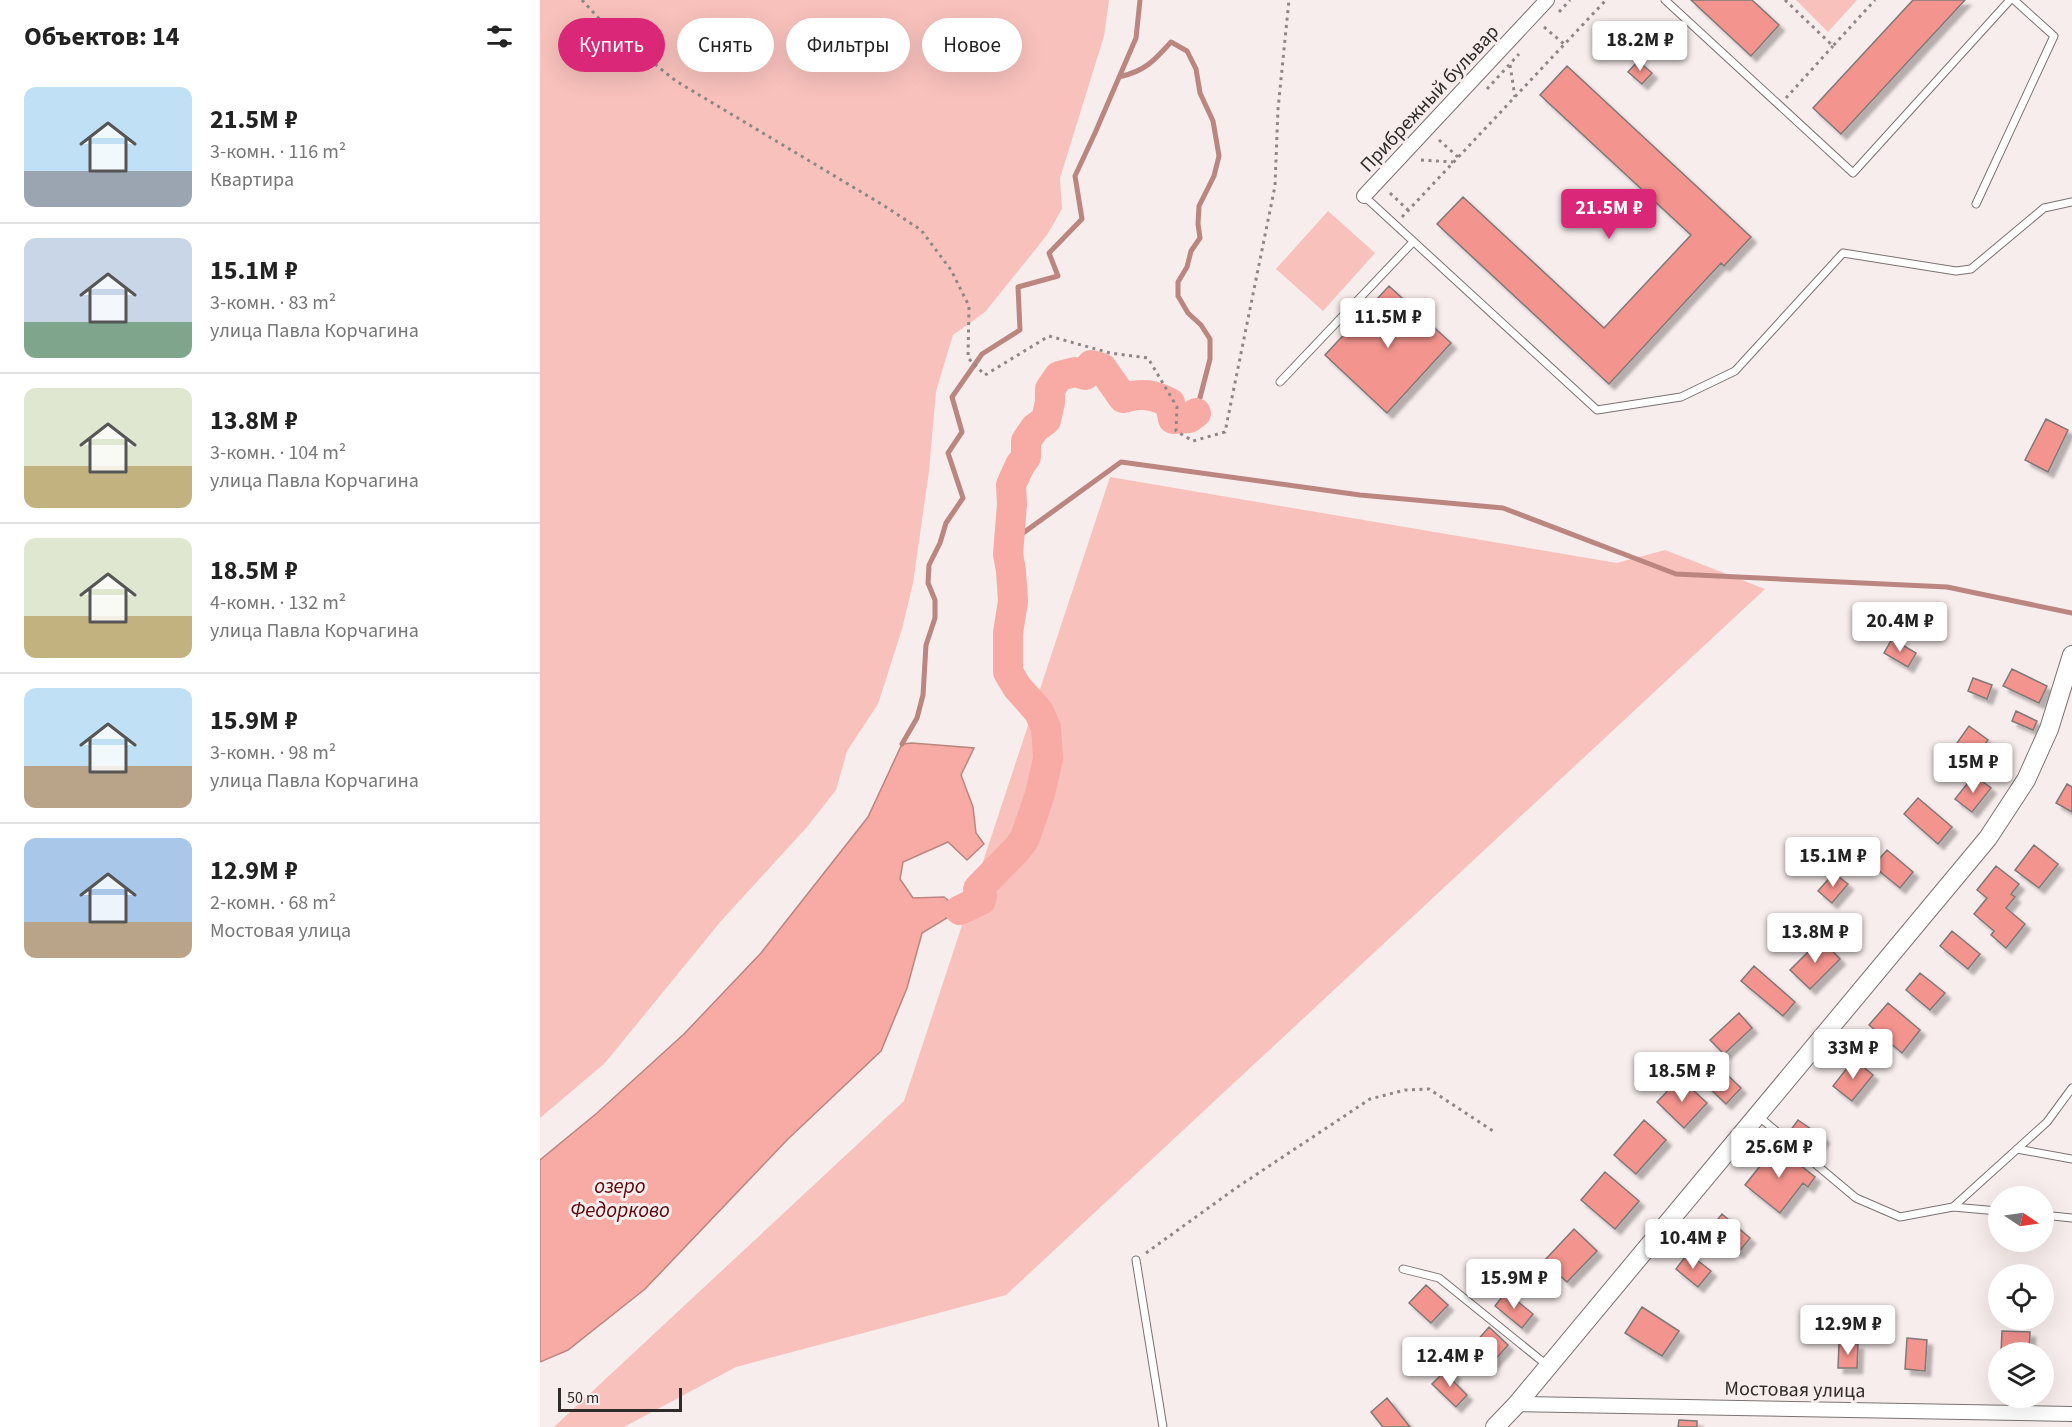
<!DOCTYPE html>
<html lang="ru">
<meta charset="utf-8">
<style>
:root{--surface:#fff;--page:#f6f6f6;--text:#222;--muted:#767676;--line:#e0e0e0;--accent:#db2777}
body{margin:0;font-family:"Source Sans 3",sans-serif;background:var(--page);color:var(--text);height:100vh;display:flex;flex-direction:column;font-size:22px;white-space:nowrap}
*{box-sizing:border-box;margin:0}
p{font-size:20px;color:var(--muted)}
.icon{flex:none;width:33px;height:33px;fill:none;stroke:currentColor;stroke-width:2;stroke-linecap:round;stroke-linejoin:round}
.map{position:relative;flex:1;overflow:hidden}
.drawer{display:flex;flex-direction:column;background:var(--surface);width:540px}
.drawer>*{flex:none}
.hud{position:absolute;left:18px;top:18px;width:570px;height:54px;display:flex;gap:12px}
.needle{width:39px;rotate:103deg}
.fabs{position:absolute;left:1448px;top:1186px;display:grid;gap:12px}
.fabs a{display:grid;place-items:center;width:66px;height:66px;border-radius:50%;background:var(--surface);box-shadow:0 6px 24px #0002;font-size:30px}
.scale{position:absolute;left:18px;bottom:15px;width:124px;box-sizing:border-box;padding-left:6px;border:3px solid #2e2b2a;border-top:0;font-size:16px;line-height:21px;white-space:nowrap;color:#2e2b2a;-webkit-text-stroke:4px #f7edec;paint-order:stroke}
.price{position:absolute;translate:-50% -51px;padding:0 14px;border-radius:6px;background:#fff;color:#222;font-size:20px;line-height:39px;filter:drop-shadow(0 2px 3px #0008)}
.price::after{content:'';position:absolute;left:50%;top:36px;width:18px;height:14px;margin-left:-9px;background:inherit;clip-path:polygon(0 0,100% 0,50% 100%)}
.price.current{background:var(--accent);color:#fff}
ul{padding:0;list-style:none}
li{display:flex;align-items:center;gap:18px;height:150px;padding:0 24px}
li+li{border-top:2px solid var(--line)}
li span{display:grid;place-items:center;flex:none;width:168px;height:120px;border-radius:12px;color:#555}
li>.icon{margin-inline-start:auto}
span .icon{width:72px;height:72px;fill:#fffc;stroke-width:1}
li b{font-size:26px}
h2{display:flex;justify-content:space-between;align-items:center;height:72px;padding:0 24px;font-size:26px}
.chip{padding:0 21px;border-radius:27px;background:var(--surface);box-shadow:0 6px 24px #0002;font-size:21px;line-height:54px}
.chip.current{background:var(--accent);color:#fff}
main{display:flex;flex:1;min-height:0}
.map>svg:first-child{display:block}
.green{fill:#f8c1bc}
.water{fill:#f8aba5;stroke:#bb8580;stroke-width:1.5}
.lines{fill:none;stroke-linecap:round;stroke-linejoin:round}
.stream{stroke:#bb8580;stroke-width:5}
.river{stroke:#f8aba5;stroke-width:30}
.building{fill:#f3948e;stroke:#817877;stroke-width:1.5;filter:url(#shadow)}
.service-casing{stroke:#7a7271;stroke-width:9}
.minor-casing{stroke:#7a7271;stroke-width:16}
.secondary-casing{stroke:#7a7271;stroke-width:20}
.path{stroke:#8e8786;stroke-width:3;stroke-dasharray:3 4.5;stroke-linecap:butt}
.service{stroke:#fff;stroke-width:7}
.minor{stroke:#fff;stroke-width:14}
.secondary{stroke:#fff;stroke-width:18}
.labels{text-anchor:middle;stroke-width:6;stroke-linejoin:round;paint-order:stroke}
.street-label{font-size:20px;fill:#2e2b2a;stroke:#f7edec}
.water-label{font-size:21px;font-style:italic;fill:#5b050d;stroke:#f7edec}
</style>
<main>
<section class="drawer">
<h2>Объектов: 14<svg class="icon" aria-label="filters" viewBox="0 0 24 24"><path d="M4 7h16M4 17h16"/><circle cx="9" cy="7" r="2"/><circle cx="15" cy="17" r="2"/></svg></h2>
<ul>
<li><span style="background:linear-gradient(#bfe0f5 70%,#9aa5b1 0)"><svg class="icon" aria-label="home" viewBox="0 0 24 24"><path d="M3 11l9-7 9 7M6 9v11h12V9"/></svg></span><div><b>21.5M ₽</b><p>3-комн. · 116 m²</p><p>Квартира</p></div></li>
<li><span style="background:linear-gradient(#c9d6e8 70%,#7fa58c 0)"><svg class="icon" aria-label="home" viewBox="0 0 24 24"><path d="M3 11l9-7 9 7M6 9v11h12V9"/></svg></span><div><b>15.1M ₽</b><p>3-комн. · 83 m²</p><p>улица Павла Корчагина</p></div></li>
<li><span style="background:linear-gradient(#dfe7d0 65%,#c2b280 0)"><svg class="icon" aria-label="home" viewBox="0 0 24 24"><path d="M3 11l9-7 9 7M6 9v11h12V9"/></svg></span><div><b>13.8M ₽</b><p>3-комн. · 104 m²</p><p>улица Павла Корчагина</p></div></li>
<li><span style="background:linear-gradient(#dfe7d0 65%,#c2b280 0)"><svg class="icon" aria-label="home" viewBox="0 0 24 24"><path d="M3 11l9-7 9 7M6 9v11h12V9"/></svg></span><div><b>18.5M ₽</b><p>4-комн. · 132 m²</p><p>улица Павла Корчагина</p></div></li>
<li><span style="background:linear-gradient(#bfe0f5 65%,#b9a48a 0)"><svg class="icon" aria-label="home" viewBox="0 0 24 24"><path d="M3 11l9-7 9 7M6 9v11h12V9"/></svg></span><div><b>15.9M ₽</b><p>3-комн. · 98 m²</p><p>улица Павла Корчагина</p></div></li>
<li><span style="background:linear-gradient(#a9c7e8 70%,#b9a48a 0)"><svg class="icon" aria-label="home" viewBox="0 0 24 24"><path d="M3 11l9-7 9 7M6 9v11h12V9"/></svg></span><div><b>12.9M ₽</b><p>2-комн. · 68 m²</p><p>Мостовая улица</p></div></li>
</ul>
</section>
<div class="map">
<svg width="1532" height="1427" viewBox="0 0 1532 1427">
<defs>
<filter id="shadow"><feDropShadow dx="5.5" dy="5.5" stdDeviation="1.5" flood-color="#0004"/></filter>
</defs>
<rect width="100%" height="100%" fill="#f7edec"/>
<path class="green" d="M 0,0 L 569,0 L 564,36 L 520,178 L 522,209 L 507,235 L 445,312 L 413,335 L 396,391 L 389,471 L 373,583 L 362,629 L 338,704 L 307,751 L 296,790 L 267,827 L 181,921 L 65,1063 L 0,1118 Z
M 1256,0 L 1317,0 L 1288,32 Z
M 788,211 L 835,253 L 783,311 L 736,269 Z
M 570,477 L 1077,563 L 1125,550 L 1225,589 L 466,1295 L 196,1367 L 84,1427 L 14,1427 L 364,1101 Z"/>
<path class="water" d="M 372,743 L 434,748 L 421,775 L 433,807 L 436,833 L 444,844 L 427,860 L 408,842 L 363,862 L 360,879 L 373,898 L 404,897 L 420,910 L 382,933 L 367,988 L 341,1051 L 248,1139 L 105,1289 L 28,1350 L 0,1362 L 0,1160 L 57,1113 L 144,1034 L 221,953 L 328,817 L 362,744 Z"/>
<g class="lines">
<path class="stream" d="M 579,77 C 605,71 614,61 631,42 L 647,51 L 656,69 L 660,93 L 673,121 L 679,156 L 674,176 L 659,206 L 658,224 L 660,238 L 651,251 L 647,267 L 638,282 L 638,296 L 648,313 L 661,325 L 670,339 L 670,359 L 656,413
M 468,544 L 581,462 L 820,495 L 963,508 L 1136,574 L 1407,587 L 1532,613
M 362,744 L 377,718 L 383,695 L 386,645 L 395,618 L 395,600 L 388,583 L 389,565 L 400,543 L 406,523 L 423,498 L 408,453 L 422,432 L 412,397 L 442,354 L 480,330 L 478,287 L 518,276 L 509,253 L 542,219 L 535,176 L 555,133 L 596,38 L 600,0"/>
<path class="river" d="M 420,910 L 441,900 L 442,896 L 438,889 L 478,848 L 485,838 L 500,794 L 508,759 L 506,728 L 499,712 L 477,687 L 468,672 L 468,633 L 473,601 L 471,571 L 468,554 L 472,504 L 471,485 L 480,465 L 486,457 L 486,441 L 495,428 L 506,420 L 510,402 L 510,389 L 519,376 L 535,372 L 545,375 L 551,365 L 562,368 L 583,398 C 601,393 613,394 630,403 L 633,419 L 649,418 L 656,413"/>
</g>
<path class="building" d="M 1151,0 L 1212,0 L 1239,25 L 1211,56 Z
M 1373,0 L 1425,0 L 1301,134 L 1273,108 Z
M 1098,61 L 1112,73 L 1102,84 L 1088,72 Z
M 1027,66 L 1211,237 L 1184,266 L 1181,263 L 1069,384 L 897,224 L 923,197 L 1064,328 L 1151,235 L 1000,95 Z
M 849,286 L 911,343 L 847,413 L 785,355 Z
M 1506,419 L 1528,430 L 1508,472 L 1485,460 Z
M 1352,639 L 1376,653 L 1368,667 L 1344,653 Z
M 1472,669 L 1507,686 L 1499,703 L 1463,686 Z
M 1433,678 L 1452,685 L 1447,699 L 1428,691 Z
M 1476,711 L 1497,721 L 1493,730 L 1472,721 Z
M 1429,726 L 1448,740 L 1426,771 L 1407,757 Z
M 1434,775 L 1451,788 L 1432,812 L 1415,799 Z
M 1527,784 L 1532,787 L 1532,812 L 1516,803 Z
M 1378,798 L 1412,827 L 1398,844 L 1364,814 Z
M 1494,845 L 1518,864 L 1499,888 L 1475,870 Z
M 1347,850 L 1373,872 L 1360,888 L 1333,866 Z
M 1456,866 L 1479,884 L 1471,894 L 1475,897 L 1466,908 L 1485,924 L 1466,948 L 1451,935 L 1454,931 L 1434,914 L 1447,898 L 1437,890 Z
M 1294,873 L 1308,884 L 1292,903 L 1278,891 Z
M 1412,931 L 1440,954 L 1428,969 L 1400,946 Z
M 1281,939 L 1300,959 L 1270,989 L 1250,970 Z
M 1214,966 L 1255,1002 L 1243,1016 L 1201,981 Z
M 1380,973 L 1405,993 L 1390,1010 L 1366,990 Z
M 1348,1003 L 1380,1030 L 1362,1053 L 1329,1025 Z
M 1199,1013 L 1212,1028 L 1184,1054 L 1170,1040 Z
M 1314,1059 L 1333,1075 L 1312,1101 L 1293,1086 Z
M 1179,1067 L 1201,1088 L 1186,1104 L 1163,1082 Z
M 1140,1078 L 1167,1103 L 1144,1128 L 1117,1102 Z
M 1104,1120 L 1126,1140 L 1096,1174 L 1074,1155 Z
M 1258,1120 L 1284,1138 L 1273,1154 L 1247,1135 Z
M 1236,1146 L 1275,1177 L 1268,1187 L 1263,1183 L 1240,1213 L 1205,1185 Z
M 1065,1172 L 1099,1201 L 1075,1229 L 1041,1200 Z
M 1182,1214 L 1210,1238 L 1198,1253 L 1169,1230 Z
M 1034,1229 L 1057,1251 L 1027,1282 L 1004,1261 Z
M 1148,1253 L 1171,1271 L 1158,1287 L 1136,1269 Z
M 886,1285 L 908,1305 L 891,1323 L 869,1303 Z
M 966,1292 L 993,1314 L 982,1328 L 955,1306 Z
M 1102,1307 L 1139,1331 L 1122,1356 L 1085,1333 Z
M 949,1327 L 968,1345 L 948,1368 L 929,1350 Z
M 1462,1331 L 1490,1332 L 1489,1353 L 1461,1353 Z
M 1367,1338 L 1387,1340 L 1385,1371 L 1365,1369 Z
M 1299,1343 L 1318,1344 L 1317,1368 L 1298,1368 Z
M 908,1368 L 915,1374 L 911,1379 L 927,1395 L 916,1407 L 892,1384 Z
M 847,1398 L 870,1427 L 843,1427 L 831,1412 Z
M 1139,1420 L 1157,1421 L 1157,1427 L 1138,1427 Z"/>
<g class="lines">
<defs>
<path id="service" d="M 1125,0 L 1313,173 L 1470,0
M 824,196 L 1057,410 L 1141,397 L 1195,371 L 1303,253 L 1416,271 L 1431,269 L 1504,208 L 1532,202
M 1436,204 L 1514,36 L 1474,0
M 740,382 L 873,242
M 1218,1116 L 1316,1198 L 1360,1217 L 1413,1207 L 1458,1211
M 1477,1149 L 1532,1159
M 1413,1207 L 1507,1122 L 1532,1088
M 1503,1215 L 1532,1218
M 596,1260 L 623,1427
M 863,1269 L 899,1278 L 1008,1366"/>
<path id="minor" d="M 824,196 L 1007,0
M 977,1404 L 1532,1414"/>
<path id="secondary" d="M 955,1427 L 977,1404 L 1448,838 L 1486,780 L 1509,729 L 1532,655"/>
</defs>
<use href="#service" class="service-casing"/>
<use href="#minor" class="minor-casing"/>
<use href="#secondary" class="secondary-casing"/>
<path class="path" d="M 42,0 L 63,23 L 136,81 L 343,205 L 381,230 L 411,270 L 429,306 L 428,358 L 445,375 L 509,336 L 570,353 L 608,358 L 637,407 L 636,431 L 653,441 L 685,432 L 735,186 L 738,109 L 749,0
M 1245,0 L 1293,46 L 1335,0
M 1019,12 L 1030,0
M 1004,27 L 1024,44
M 970,65 L 975,97
M 947,89 L 979,54
M 1246,98 L 1293,46
M 899,140 L 918,157
M 881,160 L 913,162
M 850,193 L 868,210
M 862,217 L 1066,0
M 606,1253 L 696,1188 L 830,1099 L 865,1090 L 889,1089 L 953,1131"/>
<use href="#service" class="service"/>
<use href="#minor" class="minor"/>
<use href="#secondary" class="secondary"/>
</g>
<g class="labels">
<g class="street-label">
<text transform="translate(889 98) rotate(-47)" y="7">Прибрежный бульвар</text>
<text transform="translate(1255 1389) rotate(1)" y="7">Мостовая улица</text>
</g>
<g class="water-label">
<text x="80" y="1193">озеро<tspan x="80" dy="24">Федорково</tspan></text>
</g>
</g>
</svg>
<div class="fabs">
<a><svg class="needle" viewBox="-14 -14 28 28"><path d="M0-13l5 13h-10z" fill="#e53935"/><path d="M0 13l5-13h-10z" fill="#767676"/></svg></a>
<a><svg class="icon" aria-label="locate" viewBox="0 0 24 24"><circle cx="12" cy="12" r="6"/><path d="M12 2v4M12 18v4M2 12h4M18 12h4"/></svg></a>
<a><svg class="icon" aria-label="layers" viewBox="0 0 24 24"><path d="M12 4l9 5-9 5-9-5zM3 14l9 5 9-5"/></svg></a>
</div>
<div class="scale">50 m</div>
<b class="price" style="left:1100px;top:72px">18.2M ₽</b>
<b class="price current" style="left:1069px;top:240px">21.5M ₽</b>
<b class="price" style="left:848px;top:349px">11.5M ₽</b>
<b class="price" style="left:1360px;top:653px">20.4M ₽</b>
<b class="price" style="left:1433px;top:794px">15M ₽</b>
<b class="price" style="left:1293px;top:888px">15.1M ₽</b>
<b class="price" style="left:1275px;top:964px">13.8M ₽</b>
<b class="price" style="left:1313px;top:1080px">33M ₽</b>
<b class="price" style="left:1142px;top:1103px">18.5M ₽</b>
<b class="price" style="left:1239px;top:1179px">25.6M ₽</b>
<b class="price" style="left:1153px;top:1270px">10.4M ₽</b>
<b class="price" style="left:974px;top:1310px">15.9M ₽</b>
<b class="price" style="left:1308px;top:1356px">12.9M ₽</b>
<b class="price" style="left:910px;top:1388px">12.4M ₽</b>
<div class="hud">
<a class="chip current">Купить</a>
<a class="chip">Снять</a>
<a class="chip">Фильтры</a>
<a class="chip">Новое</a>
</div>
</div>
</main>
